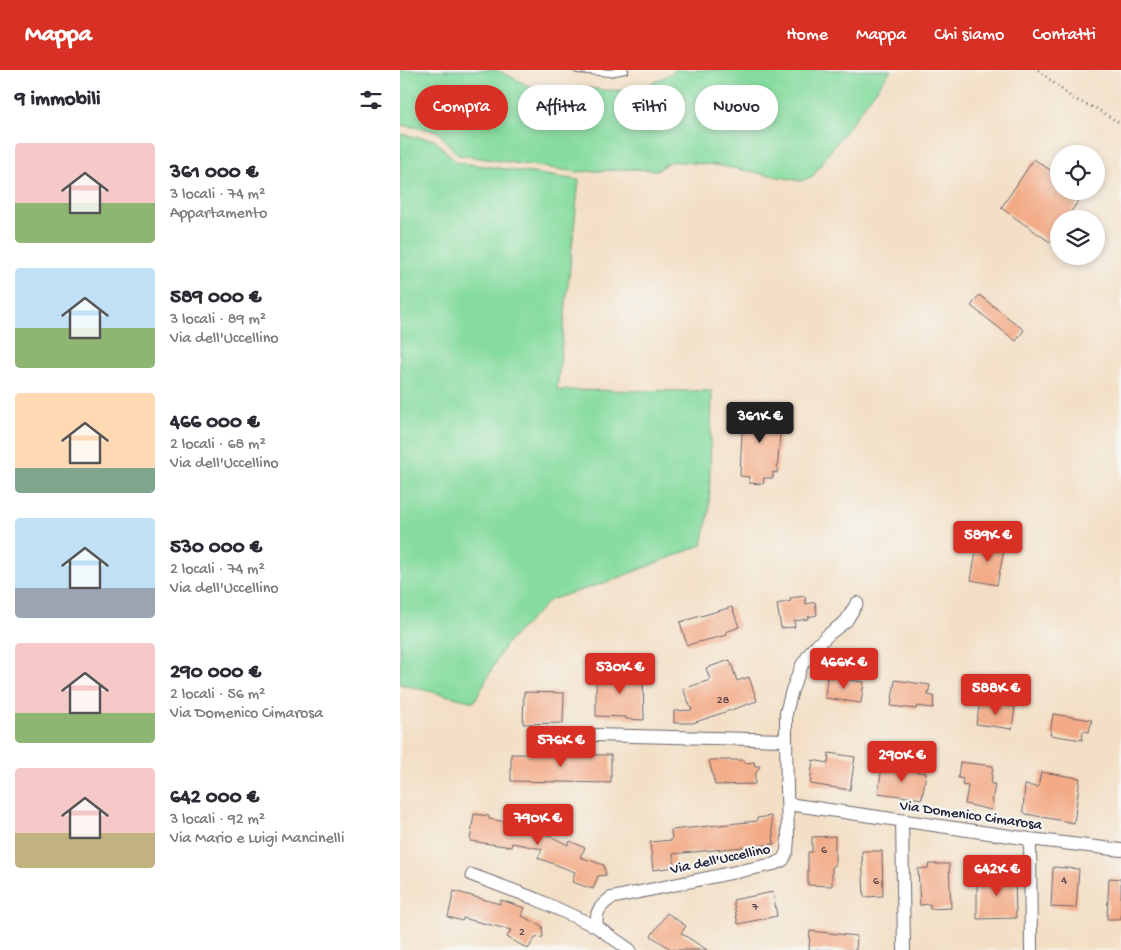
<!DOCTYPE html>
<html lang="it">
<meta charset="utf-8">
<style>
:root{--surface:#fff;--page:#f7f7f7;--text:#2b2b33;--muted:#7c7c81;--accent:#d93025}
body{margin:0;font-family:"Gochi Hand",sans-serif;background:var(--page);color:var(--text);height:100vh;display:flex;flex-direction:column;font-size:19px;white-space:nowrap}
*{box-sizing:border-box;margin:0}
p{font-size:16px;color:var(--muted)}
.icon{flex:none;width:28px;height:28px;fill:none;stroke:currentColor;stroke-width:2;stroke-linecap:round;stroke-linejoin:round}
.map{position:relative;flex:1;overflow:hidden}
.details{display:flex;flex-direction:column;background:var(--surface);width:400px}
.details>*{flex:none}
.top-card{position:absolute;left:15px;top:15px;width:475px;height:45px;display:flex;gap:10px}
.controls{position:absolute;left:650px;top:75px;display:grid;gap:10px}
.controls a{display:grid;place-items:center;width:55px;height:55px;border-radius:50%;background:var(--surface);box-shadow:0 2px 8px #0003;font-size:25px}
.price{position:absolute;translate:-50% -42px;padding:0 11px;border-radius:5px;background:var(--accent);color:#fff;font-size:16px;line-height:32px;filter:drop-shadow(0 1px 2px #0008)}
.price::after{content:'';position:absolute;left:50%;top:30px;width:15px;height:11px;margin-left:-8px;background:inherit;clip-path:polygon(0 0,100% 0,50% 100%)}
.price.active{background:#222;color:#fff}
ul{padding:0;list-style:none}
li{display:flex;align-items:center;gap:15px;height:125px;padding:0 15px}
li span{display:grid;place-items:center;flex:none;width:140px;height:100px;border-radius:5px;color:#555}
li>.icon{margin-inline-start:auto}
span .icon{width:60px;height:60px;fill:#fffc;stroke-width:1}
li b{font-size:21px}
h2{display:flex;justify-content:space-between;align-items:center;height:60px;padding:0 15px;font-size:21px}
.pill{padding:0 18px;border-radius:22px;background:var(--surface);box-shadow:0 2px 8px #0003;font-size:18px;line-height:45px}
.pill.active{background:var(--accent);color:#fff}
header{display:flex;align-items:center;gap:30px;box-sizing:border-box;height:70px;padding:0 25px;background:var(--accent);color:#fff}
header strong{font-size:24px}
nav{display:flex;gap:28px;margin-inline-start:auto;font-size:18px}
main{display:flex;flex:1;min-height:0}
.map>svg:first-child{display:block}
.green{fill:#86dc9f;stroke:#547f6d}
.building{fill:#f3ab87}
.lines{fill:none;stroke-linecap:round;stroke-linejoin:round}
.lane-casing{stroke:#6b646b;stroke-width:8}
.street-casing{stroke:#6b646b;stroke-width:14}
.path{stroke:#6b646b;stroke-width:2.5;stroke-dasharray:1 4;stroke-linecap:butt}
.lane{stroke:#fff;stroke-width:6}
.street{stroke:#fff;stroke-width:12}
.labels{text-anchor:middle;stroke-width:4.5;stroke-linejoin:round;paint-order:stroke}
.number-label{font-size:12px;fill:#56444e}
.street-label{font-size:15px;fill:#22223b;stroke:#f6f6f2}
</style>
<header>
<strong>Mappa</strong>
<nav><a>Home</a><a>Mappa</a><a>Chi siamo</a><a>Contatti</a></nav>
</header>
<main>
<section class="details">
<h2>9 immobili<svg class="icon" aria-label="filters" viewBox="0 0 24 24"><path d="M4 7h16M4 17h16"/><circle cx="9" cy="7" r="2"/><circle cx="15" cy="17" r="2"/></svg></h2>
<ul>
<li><span style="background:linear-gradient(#f6c9c9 60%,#8fb573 0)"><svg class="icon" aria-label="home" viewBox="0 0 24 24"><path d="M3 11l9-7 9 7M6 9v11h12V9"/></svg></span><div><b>361 000 €</b><p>3 locali · 74 m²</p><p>Appartamento</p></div></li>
<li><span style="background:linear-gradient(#bfe0f5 60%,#8fb573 0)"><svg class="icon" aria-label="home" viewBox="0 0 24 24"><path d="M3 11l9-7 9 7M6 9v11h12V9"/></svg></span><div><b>589 000 €</b><p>3 locali · 89 m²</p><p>Via dell'Uccellino</p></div></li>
<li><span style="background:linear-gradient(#ffd9b3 75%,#7fa58c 0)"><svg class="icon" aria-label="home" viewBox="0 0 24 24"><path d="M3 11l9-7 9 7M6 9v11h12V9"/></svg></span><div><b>466 000 €</b><p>2 locali · 68 m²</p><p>Via dell'Uccellino</p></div></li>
<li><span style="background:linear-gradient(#bfe0f5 70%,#9aa5b1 0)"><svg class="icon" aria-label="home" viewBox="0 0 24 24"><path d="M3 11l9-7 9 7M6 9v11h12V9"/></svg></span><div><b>530 000 €</b><p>2 locali · 74 m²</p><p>Via dell'Uccellino</p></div></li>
<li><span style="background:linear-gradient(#f6c9c9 70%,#8fb573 0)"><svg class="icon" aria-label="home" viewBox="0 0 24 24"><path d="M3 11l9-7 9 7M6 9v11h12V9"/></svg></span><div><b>290 000 €</b><p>2 locali · 56 m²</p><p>Via Domenico Cimarosa</p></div></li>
<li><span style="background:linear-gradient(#f6c9c9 65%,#c2b280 0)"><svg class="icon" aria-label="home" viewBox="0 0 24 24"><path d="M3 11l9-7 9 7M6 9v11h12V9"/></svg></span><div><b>642 000 €</b><p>3 locali · 92 m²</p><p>Via Mario e Luigi Mancinelli</p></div></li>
</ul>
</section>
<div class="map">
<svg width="721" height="880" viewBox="0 0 721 880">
<rect width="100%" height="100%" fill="#f6f6f2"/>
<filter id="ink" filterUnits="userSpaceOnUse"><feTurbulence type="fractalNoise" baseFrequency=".02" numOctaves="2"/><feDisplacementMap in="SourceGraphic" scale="10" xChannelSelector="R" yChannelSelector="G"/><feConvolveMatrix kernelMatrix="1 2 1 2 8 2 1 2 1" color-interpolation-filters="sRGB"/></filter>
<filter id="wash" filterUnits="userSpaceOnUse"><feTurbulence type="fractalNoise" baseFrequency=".0096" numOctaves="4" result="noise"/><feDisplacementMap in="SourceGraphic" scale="20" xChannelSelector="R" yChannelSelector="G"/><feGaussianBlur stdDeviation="1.12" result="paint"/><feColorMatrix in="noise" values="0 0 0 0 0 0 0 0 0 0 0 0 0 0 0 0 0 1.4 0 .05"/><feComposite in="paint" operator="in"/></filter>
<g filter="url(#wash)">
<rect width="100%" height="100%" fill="#f3dfc5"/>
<path class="green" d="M 0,0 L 97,0 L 151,27 L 182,17 L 204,20 L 237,21 L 270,4 L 274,0 L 491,0 L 426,87 L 413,106 L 401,111 L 316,95 L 271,91 L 257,100 L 232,99 L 178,102 L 58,85 L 37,61 L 0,55 Z
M 0,64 L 35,70 L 56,92 L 179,110 L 157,320 L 312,321 L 309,442 L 302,475 L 210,511 L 150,530 L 105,575 L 74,632 L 0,614 Z"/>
<g id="blocks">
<path class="building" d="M 634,89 L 659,106 L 659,121 L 685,121 L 666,149 L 659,149 L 659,160 L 650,172 L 601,138 Z
M 579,225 L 624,260 L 616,271 L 571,236 Z
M 343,339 L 382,340 L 377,403 L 373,402 L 373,408 L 364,408 L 363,414 L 349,413 L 349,407 L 340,406 Z
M 578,471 L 605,476 L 597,515 L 571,510 Z
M 405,526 L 406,534 L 415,532 L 417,545 L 408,547 L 408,549 L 394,551 L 395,557 L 381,558 L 377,534 L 391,531 L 390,528 Z
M 332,537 L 339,557 L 326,562 L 327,565 L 287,575 L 280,552 Z
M 330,590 L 337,611 L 349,607 L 357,631 L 293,653 L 274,653 L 274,641 L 292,640 L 283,619 L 310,610 L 306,598 Z
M 210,598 L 226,599 L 226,602 L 243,602 L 244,650 L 226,649 L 226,647 L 196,646 L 196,605 L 210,605 Z
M 427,607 L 464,612 L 461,633 L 425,628 Z
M 495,610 L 530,615 L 528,625 L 534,626 L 533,638 L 517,636 L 516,639 L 491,636 Z
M 124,622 L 164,623 L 163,653 L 123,654 Z
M 580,632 L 615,637 L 612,659 L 576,654 Z
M 653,644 L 692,650 L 689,662 L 683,661 L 682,670 L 650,665 Z
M 429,683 L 455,687 L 450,720 L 410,714 L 413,690 L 428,693 Z
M 111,684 L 211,685 L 211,713 L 111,711 Z
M 309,690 L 344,690 L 345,693 L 354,692 L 355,696 L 360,696 L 355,705 L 355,714 L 315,715 Z
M 560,692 L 593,696 L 591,714 L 595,714 L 591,740 L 565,734 L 568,716 L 562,715 L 563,709 L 558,708 Z
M 482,697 L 526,703 L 522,729 L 478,723 Z
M 641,702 L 680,708 L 674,753 L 626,744 L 623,741 L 625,715 L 638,717 Z
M 74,744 L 89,746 L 89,749 L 120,754 L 120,751 L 145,754 L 144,763 L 168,775 L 170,771 L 185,778 L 180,787 L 204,795 L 206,805 L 198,806 L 193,819 L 172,812 L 175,802 L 138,788 L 142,779 L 112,773 L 111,777 L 70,771 Z
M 371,746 L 374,774 L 273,784 L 275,797 L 253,800 L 250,772 L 272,770 L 271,760 L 357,751 L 357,748 Z
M 435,766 L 435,796 L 432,796 L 432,816 L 408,815 L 408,782 L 412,782 L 412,767 Z
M 462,781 L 482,781 L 483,826 L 464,827 Z
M 529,794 L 549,794 L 551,838 L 530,839 L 530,834 L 520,835 L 518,799 L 528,798 Z
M 653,797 L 679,799 L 676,838 L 651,837 Z
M 590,804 L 615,805 L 616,848 L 577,849 L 577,810 L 589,810 Z
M 709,808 L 721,809 L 721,849 L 707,849 Z
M 54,821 L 100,834 L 101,830 L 125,838 L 122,846 L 142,856 L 143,867 L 135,868 L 128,879 L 107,867 L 111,860 L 63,848 L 62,851 L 48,847 Z
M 373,822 L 377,846 L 338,854 L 333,830 Z
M 267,843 L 286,856 L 281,863 L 307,880 L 272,880 L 251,866 Z
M 410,861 L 457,866 L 456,880 L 409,880 Z"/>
</g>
</g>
<g filter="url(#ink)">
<use href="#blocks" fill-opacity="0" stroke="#6b646b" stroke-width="1"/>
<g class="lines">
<defs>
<path id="lane" d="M 178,0 L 210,3 L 225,0"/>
<path id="street" d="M 194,665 L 386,670
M 388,734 L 630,769 L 721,780
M 502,751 L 504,880
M 630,769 L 631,880
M 72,805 L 136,829 L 197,857
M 230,880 L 197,857 C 195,842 199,837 211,828 L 374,794 L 383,790 L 387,781 L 388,768 L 386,670 L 386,643 L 392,620 L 402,595 L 413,579 L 429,564 L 446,551 L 457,533"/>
</defs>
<use href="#lane" class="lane-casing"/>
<use href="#street" class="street-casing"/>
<path class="path" d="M 638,0 L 672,28 L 697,39 L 721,54"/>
<use href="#lane" class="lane"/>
<use href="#street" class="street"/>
</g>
</g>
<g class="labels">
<g class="number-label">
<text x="323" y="633">28</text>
<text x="424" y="783">6</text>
<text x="664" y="813">4</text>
<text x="476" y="814">6</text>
<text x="355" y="840">7</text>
<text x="122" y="865">2</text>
</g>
<g class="street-label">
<text transform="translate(571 744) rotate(8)" y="5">Via Domenico Cimarosa</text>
<text transform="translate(320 788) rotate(-12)" y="5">Via dell'Uccellino</text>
</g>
</g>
</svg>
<div class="controls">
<a><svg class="icon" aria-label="locate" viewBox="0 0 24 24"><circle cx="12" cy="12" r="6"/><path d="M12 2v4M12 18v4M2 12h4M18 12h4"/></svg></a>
<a><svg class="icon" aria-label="layers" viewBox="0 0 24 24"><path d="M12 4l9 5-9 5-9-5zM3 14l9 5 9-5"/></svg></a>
</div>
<b class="price active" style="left:360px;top:374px">361K €</b>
<b class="price" style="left:588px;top:493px">589K €</b>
<b class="price" style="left:444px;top:620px">466K €</b>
<b class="price" style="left:220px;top:625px">530K €</b>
<b class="price" style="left:596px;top:646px">588K €</b>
<b class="price" style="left:161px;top:698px">576K €</b>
<b class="price" style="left:502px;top:713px">290K €</b>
<b class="price" style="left:138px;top:776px">790K €</b>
<b class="price" style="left:597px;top:827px">642K €</b>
<div class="top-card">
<a class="pill active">Compra</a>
<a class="pill">Affitta</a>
<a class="pill">Filtri</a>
<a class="pill">Nuovo</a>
</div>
</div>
</main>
